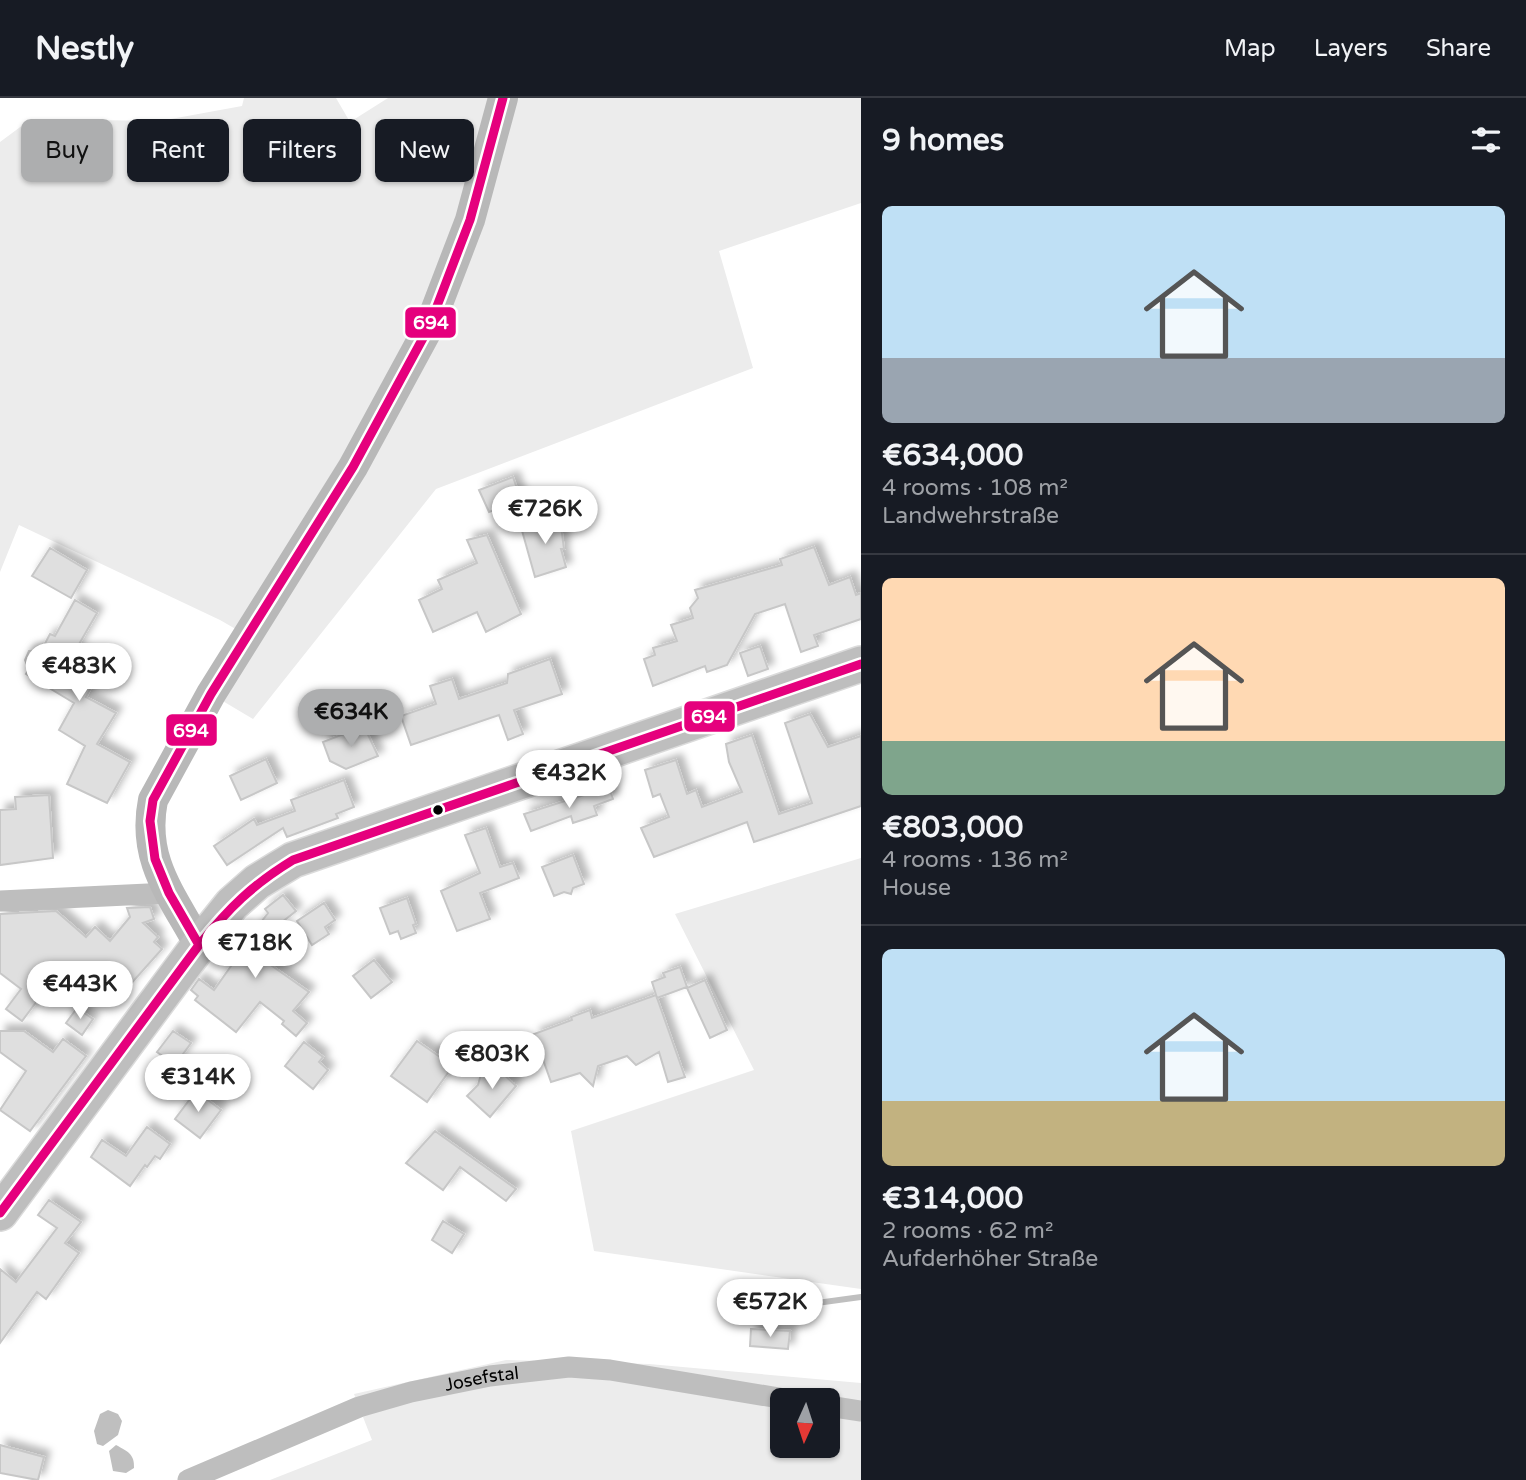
<!DOCTYPE html>
<meta charset="utf-8">
<style>
:root{--surface:#171b24;--page:#242831;--text:#f1f3f6;--muted:#9ea1a6;--line:#363941;--accent:#adaeaf}
body{margin:0;font-family:"Varela Round",sans-serif;background:var(--page);color:var(--text);height:100vh;display:flex;flex-direction:column;font-size:26px;white-space:nowrap}
*{box-sizing:border-box;margin:0}
p{font-size:23px;color:var(--muted)}
.icon{flex:none;width:38px;height:38px;fill:none;stroke:currentColor;stroke-width:2;stroke-linecap:round;stroke-linejoin:round}
.map{position:relative;flex:1;overflow:hidden}
.panel{display:flex;flex-direction:column;background:var(--surface);width:665px}
.panel>*{flex:none}
.banner{position:absolute;left:21px;top:21px;width:665px;height:63px;display:flex;gap:14px}
.needle{width:46px;rotate:183deg}
.fabs{position:absolute;left:770px;top:1290px;display:grid;gap:14px}
.fabs a{display:grid;place-items:center;width:70px;height:70px;border-radius:10px;background:var(--surface);box-shadow:0 2px 5px #0004;font-size:35px}
.price{position:absolute;translate:-50% -60px;padding:0 16px;border-radius:24px;background:#fff;color:#222;font-size:23px;line-height:46px;filter:drop-shadow(0 2px 4px #0008)}
.price::after{content:'';position:absolute;left:50%;top:42px;width:21px;height:16px;margin-left:-10px;background:inherit;clip-path:polygon(0 0,100% 0,50% 100%)}
.price.current{background:var(--accent);color:#111}
ul{padding:0;list-style:none}
li{display:grid;align-content:center;gap:14px;height:371px;padding:0 21px}
li+li{border-top:2px solid var(--line)}
li span{display:grid;place-items:center;height:217px;border-radius:10px;color:#555}
li>.icon{margin-inline-start:auto}
span .icon{width:126px;height:126px;fill:#fffc;stroke-width:1}
li b{font-size:30px}
h2{display:flex;justify-content:space-between;align-items:center;height:84px;padding:0 21px;font-size:30px}
.pill{padding:0 24px;border-radius:10px;background:var(--surface);box-shadow:0 2px 5px #0004;font-size:24px;line-height:63px}
.pill.current{background:var(--accent);color:#111}
header{display:flex;align-items:center;gap:42px;box-sizing:border-box;height:98px;padding:0 35px;background:var(--surface);border-bottom:2px solid var(--line)}
header strong{font-size:33px}
nav{display:flex;gap:38px;margin-inline-start:auto;font-size:24px}
main{display:flex;flex:1;min-height:0}
.map>svg:first-child{display:block}
.green{fill:#ececec;fill-rule:evenodd}
.water{fill:#bfbfbf}
.lines{fill:none;stroke-linecap:round;stroke-linejoin:round}
.stream{stroke:#bfbfbf;stroke-width:6}
.building{fill:#dfdfdf;stroke:#c7c7c7;stroke-width:2;filter:url(#shadow)}
.primary-casing{stroke:#dbdbdb;stroke-width:38}
.minor{stroke:#bebebe;stroke-width:21}
.secondary{stroke:#b8b8b8;stroke-width:30}
.primary{stroke:#bebebe;stroke-width:35}
.bus-1-casing{stroke:#fff;stroke-width:14}
.bus-1{stroke:#e5007d;stroke-width:9}
.bus-dot{fill:#000;stroke:#fff;stroke-width:2.5}
.labels{text-anchor:middle;stroke-width:6;stroke-linejoin:round;paint-order:stroke}
.street-label{font-size:18px;fill:#000;stroke:#fff}
.line-badge{stroke:#fff;stroke-width:2.5}
.badge-label{font-size:19px;text-anchor:middle;font-weight:bold;fill:#fff}
</style>
<header>
<strong>Nestly</strong>
<nav><a>Map</a><a>Layers</a><a>Share</a></nav>
</header>
<main>
<div class="map">
<svg width="861" height="1382" viewBox="0 0 861 1382">
<defs>
<filter id="shadow"><feDropShadow dx="6" dy="-6" stdDeviation="3.5" flood-color="#0004"/></filter>
</defs>
<rect width="100%" height="100%" fill="#fff"/>
<path class="green" d="M 244,0 L 336,0 L 350,24 L 388,0 L 861,0 L 861,105 L 719,153 L 753,270 L 436,391 L 253,621 L 221,602 L 258,544 L 220,522 L 19,427 L 0,474 L 0,44 L 31,21 L 160,23 L 242,8 Z
M 861,760 L 861,1191 L 594,1153 L 571,1033 L 754,972 L 675,816 Z
M 506,1262 L 649,1266 L 861,1285 L 861,1382 L 270,1382 L 372,1342 L 354,1296 ZM 782,1302 L 828,1302 L 828,1348 L 782,1348 Z"/>
<path class="water" d="M 108,1312 L 118,1316 L 122,1323 L 118,1337 L 103,1348 L 97,1346 L 94,1333 L 100,1316 Z
M 116,1347 C 127,1353 135,1356 134,1370 L 126,1375 L 113,1373 L 109,1353 Z"/>
<g class="lines">
<path class="stream" d="M 743,1215 L 861,1199"/>
</g>
<path class="building" d="M 513,379 L 521,402 L 489,414 L 479,392 Z
M 560,420 L 564,451 L 561,451 L 566,469 L 535,479 L 521,429 Z
M 487,437 L 521,516 L 486,534 L 477,514 L 433,534 L 419,502 L 442,491 L 438,482 L 477,465 L 467,442 Z
M 814,449 L 829,487 L 850,479 L 856,497 L 861,495 L 861,521 L 814,537 L 818,548 L 801,554 L 785,506 L 755,516 L 727,567 L 707,574 L 705,568 L 653,588 L 644,561 L 655,557 L 653,550 L 677,543 L 671,527 L 693,520 L 690,510 L 698,500 L 695,492 L 782,467 L 780,461 Z
M 50,450 L 87,472 L 71,500 L 32,478 Z
M 75,502 L 97,515 L 75,553 L 103,568 L 86,599 L 116,615 L 97,646 L 130,664 L 107,705 L 67,686 L 85,648 L 59,632 L 74,605 L 26,576 L 29,571 L 25,562 L 29,553 L 42,551 L 50,536 L 55,538 Z
M 760,548 L 768,571 L 748,578 L 740,555 Z
M 550,561 L 562,596 L 514,612 L 523,636 L 508,642 L 499,617 L 411,647 L 401,618 L 436,606 L 430,588 L 452,581 L 459,601 L 507,585 L 508,576 Z
M 810,616 L 828,649 L 861,638 L 861,708 L 754,744 L 747,724 L 654,759 L 641,730 L 669,719 L 660,696 L 653,699 L 645,672 L 676,662 L 687,696 L 696,692 L 702,709 L 742,694 L 729,664 L 726,646 L 752,637 L 779,716 L 812,705 L 785,625 Z
M 364,628 L 378,658 L 346,671 L 330,663 L 323,644 Z
M 266,661 L 277,685 L 241,702 L 230,678 Z
M 344,682 L 354,709 L 336,716 L 338,720 L 287,739 L 283,730 L 227,767 L 214,748 L 254,721 L 257,727 L 295,713 L 291,702 Z
M 609,689 L 613,701 L 594,708 L 597,717 L 573,725 L 571,718 L 531,733 L 524,716 Z
M 49,697 L 53,760 L 0,767 L 0,712 L 16,711 L 15,699 Z
M 486,730 L 500,769 L 513,765 L 519,780 L 480,795 L 490,821 L 457,833 L 441,793 L 480,775 L 465,737 Z
M 573,757 L 584,786 L 573,790 L 571,796 L 564,794 L 554,798 L 542,769 Z
M 283,797 L 296,813 L 258,843 L 265,849 L 258,858 L 309,894 L 293,913 L 307,925 L 296,938 L 282,926 L 284,923 L 260,904 L 236,934 L 195,902 L 198,898 L 191,892 L 199,881 L 214,892 L 236,861 L 226,853 L 244,831 L 251,837 L 268,815 L 265,811 Z
M 407,800 L 416,826 L 413,827 L 416,835 L 401,841 L 398,833 L 390,836 L 380,810 Z
M 324,805 L 335,822 L 325,829 L 329,836 L 312,847 L 297,823 Z
M 150,809 L 154,821 L 143,825 L 158,839 L 154,844 L 162,851 L 129,888 L 122,883 L 118,888 L 96,868 L 73,899 L 56,887 L 41,905 L 37,903 L 22,923 L 6,911 L 21,891 L 0,875 L 0,816 L 56,813 L 86,839 L 95,829 L 110,843 L 130,819 L 127,810 Z
M 374,862 L 392,884 L 371,900 L 353,878 Z
M 680,869 L 687,889 L 657,900 L 652,884 L 665,879 L 663,875 Z
M 705,882 L 727,932 L 710,940 L 687,890 Z
M 656,897 L 685,979 L 668,984 L 659,954 L 636,967 L 627,958 L 598,968 L 593,988 L 580,975 L 551,984 L 534,936 L 572,922 L 571,919 L 590,912 L 592,920 Z
M 77,910 L 93,921 L 82,937 L 66,925 Z
M 0,933 L 24,933 L 53,954 L 63,941 L 86,958 L 30,1033 L 0,1012 L 26,973 L 0,954 Z
M 173,933 L 191,945 L 175,967 L 157,954 Z
M 417,943 L 450,966 L 450,972 L 427,1004 L 391,978 Z
M 304,944 L 323,959 L 319,964 L 328,972 L 313,991 L 285,968 Z
M 496,969 L 516,988 L 490,1019 L 467,998 L 478,987 L 481,976 L 489,977 Z
M 196,993 L 221,1012 L 200,1040 L 175,1021 Z
M 147,1029 L 170,1046 L 160,1061 L 155,1058 L 147,1069 L 145,1067 L 130,1088 L 91,1059 L 102,1042 L 126,1058 Z
M 435,1033 L 516,1091 L 506,1103 L 460,1069 L 443,1092 L 406,1065 Z
M 49,1102 L 81,1124 L 65,1145 L 79,1155 L 46,1201 L 37,1194 L 0,1245 L 0,1171 L 16,1184 L 57,1130 L 38,1117 Z
M 443,1123 L 464,1136 L 452,1155 L 432,1142 Z
M 751,1231 L 790,1233 L 788,1251 L 750,1248 Z
M 0,1347 L 44,1359 L 38,1382 L 0,1375 Z"/>
<g class="lines">
<defs>
<path id="primary" d="M 0,1115 L 199,847 L 232,806 L 257,784 L 293,762 L 861,566"/>
</defs>
<use href="#primary" class="primary-casing"/>
<g class="minor">
<path d="M 0,803 L 169,795"/>
<path d="M 828,1308 L 861,1313"/>
<path id="s1" d="M 188,1382 L 359,1309 L 411,1294 L 490,1278 L 569,1269 L 610,1272 L 791,1302"/>
</g>
<path class="secondary" d="M 199,847 C 172,797 141,762 153,702 L 211,596 L 353,369 L 429,229 L 470,122 L 503,0"/>
<use href="#primary" class="primary"/>
<defs>
<path id="bus-1" d="M 199,847 L 169,795 L 155,761 L 150,723 L 153,702 L 211,596 L 353,369 L 429,229 L 470,122 L 503,0
M 0,1115 L 199,847 C 229,810 252,787 293,762 L 861,566"/>
</defs>
<use href="#bus-1" class="bus-1-casing"/>
<use href="#bus-1" class="bus-1"/>
</g>
<circle class="bus-dot" cx="438" cy="712" r="6"/>
<g class="labels">
<g class="street-label">
<text dy="6" stroke="none"><textPath href="#s1" startOffset="312">Josefstal</textPath></text>
</g>
</g>
<g class="line-badge">
<rect x="404" y="208" width="53" height="33" rx="7" fill="#e5007d"/>
<rect x="683" y="602" width="53" height="33" rx="7" fill="#e5007d"/>
<rect x="165" y="615" width="53" height="34" rx="7" fill="#e5007d"/>
</g>
<g class="badge-label">
<text x="431" y="231">694</text>
<text x="709" y="625">694</text>
<text x="191" y="639">694</text>
</g>
</svg>
<div class="fabs">
<a><svg class="needle" viewBox="-14 -14 28 28"><path d="M0-13l5 13h-10z" fill="#e53935"/><path d="M0 13l5-13h-10z" fill="#9ea1a6"/></svg></a>
</div>
<b class="price" style="left:545px;top:448px">€726K</b>
<b class="price" style="left:79px;top:605px">€483K</b>
<b class="price current" style="left:351px;top:651px">€634K</b>
<b class="price" style="left:569px;top:712px">€432K</b>
<b class="price" style="left:255px;top:882px">€718K</b>
<b class="price" style="left:80px;top:923px">€443K</b>
<b class="price" style="left:492px;top:993px">€803K</b>
<b class="price" style="left:198px;top:1016px">€314K</b>
<b class="price" style="left:770px;top:1241px">€572K</b>
<div class="banner">
<a class="pill current">Buy</a>
<a class="pill">Rent</a>
<a class="pill">Filters</a>
<a class="pill">New</a>
</div>
</div>
<section class="panel">
<h2>9 homes<svg class="icon" aria-label="filters" viewBox="0 0 24 24"><path d="M4 7h16M4 17h16"/><circle cx="9" cy="7" r="2"/><circle cx="15" cy="17" r="2"/></svg></h2>
<ul>
<li><span style="background:linear-gradient(#bfe0f5 70%,#9aa5b1 0)"><svg class="icon" aria-label="home" viewBox="0 0 24 24"><path d="M3 11l9-7 9 7M6 9v11h12V9"/></svg></span><div><b>€634,000</b><p>4 rooms · 108 m²</p><p>Landwehrstraße</p></div></li>
<li><span style="background:linear-gradient(#ffd9b3 75%,#7fa58c 0)"><svg class="icon" aria-label="home" viewBox="0 0 24 24"><path d="M3 11l9-7 9 7M6 9v11h12V9"/></svg></span><div><b>€803,000</b><p>4 rooms · 136 m²</p><p>House</p></div></li>
<li><span style="background:linear-gradient(#bfe0f5 70%,#c2b280 0)"><svg class="icon" aria-label="home" viewBox="0 0 24 24"><path d="M3 11l9-7 9 7M6 9v11h12V9"/></svg></span><div><b>€314,000</b><p>2 rooms · 62 m²</p><p>Aufderhöher Straße</p></div></li>
</ul>
</section>
</main>
